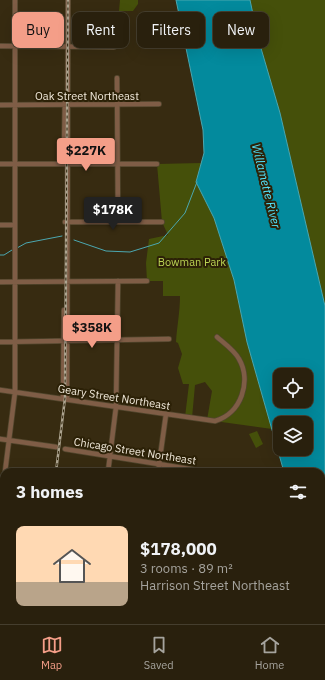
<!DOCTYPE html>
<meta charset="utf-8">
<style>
:root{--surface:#29200d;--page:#312816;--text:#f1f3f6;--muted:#a5a39d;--line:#453e2e;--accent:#f49e88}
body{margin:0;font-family:"IBM Plex Sans",sans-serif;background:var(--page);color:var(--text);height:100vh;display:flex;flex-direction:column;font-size:15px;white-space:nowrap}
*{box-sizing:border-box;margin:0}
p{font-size:13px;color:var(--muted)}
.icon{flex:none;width:22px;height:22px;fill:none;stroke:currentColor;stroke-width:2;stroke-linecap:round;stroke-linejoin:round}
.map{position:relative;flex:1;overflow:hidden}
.sheet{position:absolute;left:0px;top:468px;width:325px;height:156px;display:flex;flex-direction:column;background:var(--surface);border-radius:12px 12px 0 0;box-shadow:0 4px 16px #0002,0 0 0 1px var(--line)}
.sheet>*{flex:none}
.banner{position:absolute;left:12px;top:12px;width:301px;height:36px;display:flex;gap:8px}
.fabs{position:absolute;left:273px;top:368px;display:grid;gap:8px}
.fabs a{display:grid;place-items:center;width:40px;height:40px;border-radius:8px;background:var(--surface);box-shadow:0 4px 16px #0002,0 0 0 1px var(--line);font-size:20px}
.price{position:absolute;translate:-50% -34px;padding:0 9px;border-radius:4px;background:var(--accent);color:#111;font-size:13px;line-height:26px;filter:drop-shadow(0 1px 2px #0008)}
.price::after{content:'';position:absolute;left:50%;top:24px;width:12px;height:9px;margin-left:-6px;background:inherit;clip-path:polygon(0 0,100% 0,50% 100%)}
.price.selected{background:#222;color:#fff}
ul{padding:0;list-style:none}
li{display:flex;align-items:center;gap:12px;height:100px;padding:0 16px}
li+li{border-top:1px solid var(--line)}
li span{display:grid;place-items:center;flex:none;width:112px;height:80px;border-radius:8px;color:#555}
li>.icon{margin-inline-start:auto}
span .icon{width:48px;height:48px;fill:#fffc;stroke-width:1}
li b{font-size:17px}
h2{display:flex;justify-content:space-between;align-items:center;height:48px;padding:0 16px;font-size:17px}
.chip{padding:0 14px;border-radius:8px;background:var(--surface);box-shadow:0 4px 16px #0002,0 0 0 1px var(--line);font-size:14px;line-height:36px}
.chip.selected{background:var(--accent);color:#111}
.tabs{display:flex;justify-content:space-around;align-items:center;height:56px;border-top:1px solid var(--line);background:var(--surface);font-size:11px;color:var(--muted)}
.tabs a{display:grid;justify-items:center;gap:2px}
.tabs .selected{color:var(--accent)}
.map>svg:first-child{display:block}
.green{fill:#45500a}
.water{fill:#038a9d;stroke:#4ba7b0;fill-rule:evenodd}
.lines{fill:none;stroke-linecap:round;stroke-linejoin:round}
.stream{stroke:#4ba7b0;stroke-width:1}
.street-casing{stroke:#51462d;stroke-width:6}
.street{stroke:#7f5d46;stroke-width:4.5}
.rail-casing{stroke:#ada490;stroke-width:2.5}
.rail{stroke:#2c2107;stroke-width:1;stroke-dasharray:3;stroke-linecap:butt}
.labels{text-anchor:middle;stroke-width:4;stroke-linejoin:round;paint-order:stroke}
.street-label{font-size:11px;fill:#f2eadb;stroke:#2c2107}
.park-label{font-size:11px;fill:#bcd554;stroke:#2c2107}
.water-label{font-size:12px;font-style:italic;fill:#53e2fb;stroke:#2c2107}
</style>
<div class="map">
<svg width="325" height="624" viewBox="0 0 325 624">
<rect width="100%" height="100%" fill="#372b11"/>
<path class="green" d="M 120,0 L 138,0 L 138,4 L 133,11 L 119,11 Z
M 250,0 L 325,0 L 325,306 L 280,113 L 258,38 Z
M 201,163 L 196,182 L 214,218 L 234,280 L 247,342 L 272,429 L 207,420 L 212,391 L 205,382 L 195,385 L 192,418 L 185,417 L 189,384 L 183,384 L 178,368 L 182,354 L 178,343 L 176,342 C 177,326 180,312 180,296 L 163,296 L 163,281 L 147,281 L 146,263 L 149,239 L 168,235 L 162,222 L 157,164 Z
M 257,431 L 263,444 L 256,448 L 249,434 Z"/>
<path class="water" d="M 176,0 L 250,0 L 258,38 L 280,113 L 325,306 L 325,590 L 321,579 L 321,472 L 284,472 L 247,342 L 234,280 L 214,218 L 196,182 L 204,153 L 203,130 ZM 280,375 L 306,375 L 306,401 L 280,401 ZM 280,423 L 306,423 L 306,449 L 280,449 Z"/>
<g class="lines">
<path class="stream" d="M 74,240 L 106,251 L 130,252 L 159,243 L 185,213 L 197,182
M 17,248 L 26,243 L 62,236
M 0,255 L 4,255 L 12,250"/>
<defs>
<path id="street" d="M 0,46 L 114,47
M 117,78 L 118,222
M 0,105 L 159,104
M 64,153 L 65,96
M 0,164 L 157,164
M 65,222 L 162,222
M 0,225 L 14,225
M 0,282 L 147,281
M 0,342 L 169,339
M 0,390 L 215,421 C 241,414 252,381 239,359 C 235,351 224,343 217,337
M 63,398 L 64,310
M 67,399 L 68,0
M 0,439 L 56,447
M 65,449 L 208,472
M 5,472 L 15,392 L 15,0
M 108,472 L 116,407 L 118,281
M 158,472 L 166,414
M 0,511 L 4,479
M 0,548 L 4,548
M 0,622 L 19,624
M 25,624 L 26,620
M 87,624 L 88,620
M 138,624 L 139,620
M 190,624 L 190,620"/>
</defs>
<use href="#street" class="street-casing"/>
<use href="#street" class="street"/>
<defs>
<path id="rail" d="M 56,472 L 65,398 L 68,0
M 35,624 L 36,620"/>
</defs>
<use href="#rail" class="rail-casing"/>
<use href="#rail" class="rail"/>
</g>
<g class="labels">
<g class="street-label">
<text x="87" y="100">Oak Street Northeast</text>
<text transform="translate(114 397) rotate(9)" y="4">Geary Street Northeast</text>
<text transform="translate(135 451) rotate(9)" y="4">Chicago Street Northeast</text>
</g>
<g class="park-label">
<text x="192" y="266">Bowman Park</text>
</g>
<g class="water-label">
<text transform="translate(266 186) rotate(76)" y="4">Willamette River</text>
</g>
</g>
</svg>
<div class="fabs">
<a><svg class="icon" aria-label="locate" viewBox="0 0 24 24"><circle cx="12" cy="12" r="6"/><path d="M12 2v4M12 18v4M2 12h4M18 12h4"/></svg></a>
<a><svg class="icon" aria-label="layers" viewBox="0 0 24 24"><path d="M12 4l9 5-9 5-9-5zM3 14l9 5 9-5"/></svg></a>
</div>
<b class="price" style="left:86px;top:172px">$227K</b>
<b class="price selected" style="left:113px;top:231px">$178K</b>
<b class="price" style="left:92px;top:349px">$358K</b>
<div class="banner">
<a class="chip selected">Buy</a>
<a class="chip">Rent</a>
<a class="chip">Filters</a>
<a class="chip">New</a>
</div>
<section class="sheet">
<h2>3 homes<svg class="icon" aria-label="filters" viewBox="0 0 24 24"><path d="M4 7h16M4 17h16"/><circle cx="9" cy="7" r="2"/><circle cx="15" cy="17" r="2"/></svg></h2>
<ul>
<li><span style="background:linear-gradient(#ffd9b3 70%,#b9a48a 0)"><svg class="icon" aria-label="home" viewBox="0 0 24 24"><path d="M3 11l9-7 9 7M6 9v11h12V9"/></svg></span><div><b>$178,000</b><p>3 rooms · 89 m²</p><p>Harrison Street Northeast</p></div></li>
</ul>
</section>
</div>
<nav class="tabs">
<a class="selected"><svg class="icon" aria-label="map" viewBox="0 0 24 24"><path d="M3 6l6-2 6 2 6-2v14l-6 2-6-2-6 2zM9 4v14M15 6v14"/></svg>Map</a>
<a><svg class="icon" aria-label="saved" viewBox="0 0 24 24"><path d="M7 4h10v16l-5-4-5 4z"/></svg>Saved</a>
<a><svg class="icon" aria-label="home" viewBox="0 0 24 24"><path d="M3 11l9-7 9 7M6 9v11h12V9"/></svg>Home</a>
</nav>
